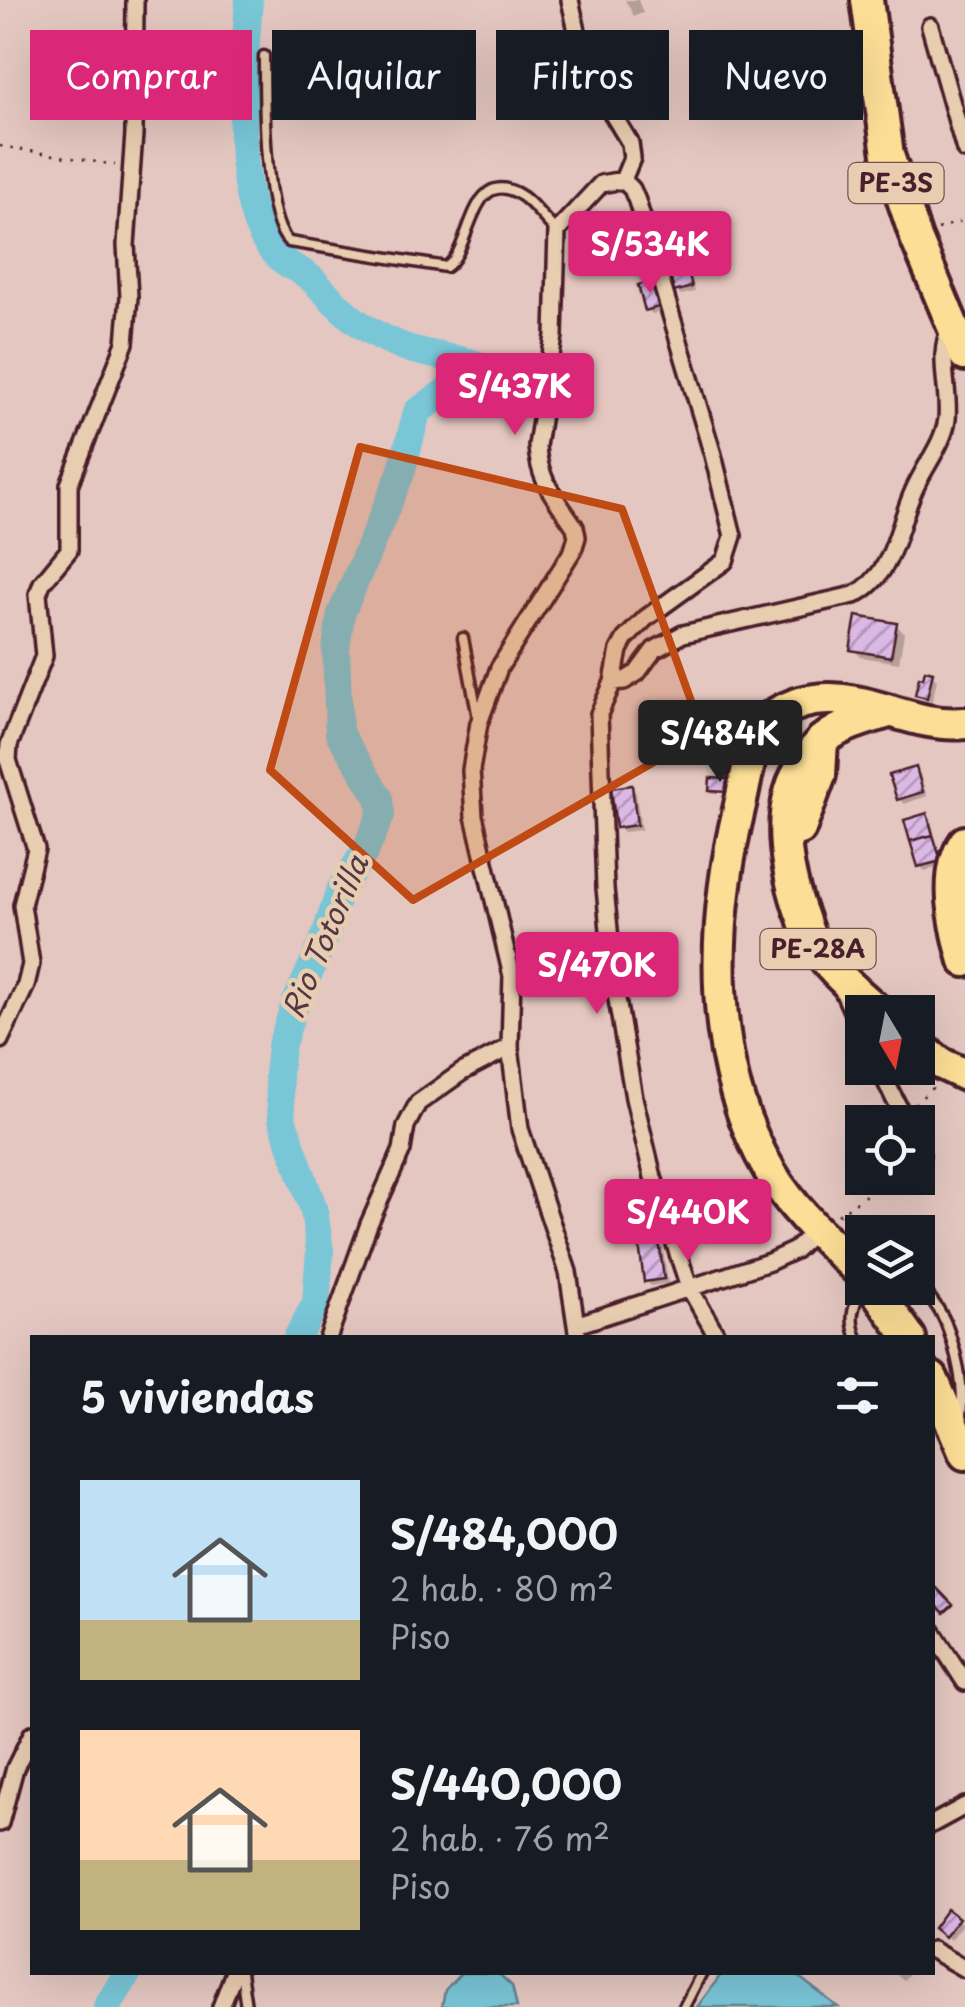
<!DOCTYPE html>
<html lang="es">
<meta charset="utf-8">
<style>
:root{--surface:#171b24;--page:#20242c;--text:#f1f3f6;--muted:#9ea1a6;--accent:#db2777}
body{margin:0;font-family:"Playpen Sans",sans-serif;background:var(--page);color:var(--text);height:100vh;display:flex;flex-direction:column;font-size:38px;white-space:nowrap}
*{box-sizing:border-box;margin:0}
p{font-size:32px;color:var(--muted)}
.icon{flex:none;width:55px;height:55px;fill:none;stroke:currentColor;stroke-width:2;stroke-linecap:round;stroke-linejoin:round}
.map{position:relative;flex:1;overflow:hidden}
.drawer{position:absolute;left:30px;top:1335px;width:905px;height:640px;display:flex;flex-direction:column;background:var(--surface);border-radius:0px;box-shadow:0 10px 40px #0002}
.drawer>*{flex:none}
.guide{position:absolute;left:30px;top:30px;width:905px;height:90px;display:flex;gap:20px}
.needle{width:65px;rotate:170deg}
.tools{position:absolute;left:845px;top:995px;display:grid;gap:20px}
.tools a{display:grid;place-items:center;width:90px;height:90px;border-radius:0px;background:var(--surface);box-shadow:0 10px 40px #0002;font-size:50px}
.price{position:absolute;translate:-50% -85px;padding:0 22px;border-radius:10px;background:var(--accent);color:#fff;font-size:32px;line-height:65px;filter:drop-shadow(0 2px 5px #0008)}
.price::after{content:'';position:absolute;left:50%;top:60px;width:30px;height:22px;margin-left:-15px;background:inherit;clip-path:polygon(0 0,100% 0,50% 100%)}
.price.on{background:#222;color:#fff}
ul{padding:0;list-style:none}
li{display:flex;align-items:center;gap:30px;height:250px;padding:0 50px}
li span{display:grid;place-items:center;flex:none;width:280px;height:200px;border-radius:0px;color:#555}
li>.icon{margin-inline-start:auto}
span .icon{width:120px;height:120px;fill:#fffc;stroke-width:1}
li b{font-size:42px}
h2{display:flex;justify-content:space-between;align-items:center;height:120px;padding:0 50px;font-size:42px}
.chip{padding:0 35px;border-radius:0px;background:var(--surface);box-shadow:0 10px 40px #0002;font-size:35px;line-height:90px}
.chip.on{background:var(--accent);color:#fff}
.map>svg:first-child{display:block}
.water{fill:#79c6d7;stroke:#668392;stroke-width:2.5}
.shadow{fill:#0003}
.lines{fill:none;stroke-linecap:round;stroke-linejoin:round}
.river{stroke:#79c6d7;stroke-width:28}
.building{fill:url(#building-hatch);stroke:#4a1f2b;stroke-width:2.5}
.lane-casing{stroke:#4a1f2b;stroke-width:15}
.street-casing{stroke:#4a1f2b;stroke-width:22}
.highway-casing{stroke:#4a1f2b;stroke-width:38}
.path{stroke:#4a1f2b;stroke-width:2.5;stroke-dasharray:2.5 8;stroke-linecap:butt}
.lane{stroke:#e8cdb0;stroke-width:8}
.street{stroke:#e8cdb0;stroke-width:15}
.highway{stroke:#fcde96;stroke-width:30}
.marked{fill:#c04a14;fill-opacity:0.2;stroke:#c04a14;stroke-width:8;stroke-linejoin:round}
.labels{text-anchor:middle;stroke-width:9;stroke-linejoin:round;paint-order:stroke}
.shield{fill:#e8cdb0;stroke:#795353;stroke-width:2.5}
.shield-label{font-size:25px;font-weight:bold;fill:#4a1f2b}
.water-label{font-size:30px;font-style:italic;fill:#513845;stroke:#e8cdb0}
</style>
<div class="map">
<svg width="965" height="2007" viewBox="0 0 965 2007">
<defs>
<pattern id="building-hatch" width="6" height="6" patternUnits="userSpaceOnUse" patternTransform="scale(2.5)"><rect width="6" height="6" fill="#dab9e5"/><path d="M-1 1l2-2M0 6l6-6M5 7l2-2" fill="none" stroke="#b396ba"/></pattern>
</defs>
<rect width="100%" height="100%" fill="#e4c7c0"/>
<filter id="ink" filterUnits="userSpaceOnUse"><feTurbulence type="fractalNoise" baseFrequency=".01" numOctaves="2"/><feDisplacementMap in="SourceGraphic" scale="20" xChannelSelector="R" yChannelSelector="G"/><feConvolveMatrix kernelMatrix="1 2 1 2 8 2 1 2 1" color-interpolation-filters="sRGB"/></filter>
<g filter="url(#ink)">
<path class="water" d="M 723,1972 L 794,1973 L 838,2007 L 697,2007 Z
M 461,1973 L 498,1973 L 512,1986 L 517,2007 L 442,2007 L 445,1990 Z"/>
<path class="shadow" d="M 625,0 L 638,0 L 643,13 L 634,16 Z
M 685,264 L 690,268 L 695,292 L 681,295 L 676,290 Z
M 641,286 L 666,311 L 652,314 L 647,309 Z
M 896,625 L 904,633 L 899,663 L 861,657 L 853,649 Z
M 932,675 L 937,680 L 932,701 L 917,694 Z
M 915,769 L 920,774 L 927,796 L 904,804 L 899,799 Z
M 631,788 L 636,793 L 641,830 L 623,832 L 618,827 Z
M 926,816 L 931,821 L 944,866 L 925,871 L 920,866 Z
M 658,1244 L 663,1249 L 668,1283 L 651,1286 L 646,1281 Z
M 958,1920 L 962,1924 L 950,1940 L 941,1932 Z
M 893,1972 L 910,1972 L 904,1980 Z"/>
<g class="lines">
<path class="river" d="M 249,0 C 245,63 228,208 276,255 C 287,266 303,270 314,281 C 343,311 359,329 399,345 C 425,356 454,356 481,366 L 417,412 L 401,473 L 341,614 L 336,649 L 339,733 L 380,799 L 381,815 L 365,851 L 340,890 L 323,942 L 295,1004 L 281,1046 L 278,1075 L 282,1119 L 314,1210 L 320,1251 L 316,1303 L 297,1338
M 107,2007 L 128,1972"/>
</g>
<path class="building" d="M 685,261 L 692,287 L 674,292 L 667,265 Z
M 655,280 L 662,306 L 645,311 L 638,285 Z
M 856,616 L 897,623 L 891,657 L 850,650 Z
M 925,670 L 933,672 L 927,698 L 915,695 L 919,677 L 923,678 Z
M 916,767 L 923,792 L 897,800 L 889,775 Z
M 710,778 L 730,779 L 729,792 L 709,791 Z
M 632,785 L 637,825 L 616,828 L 611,788 Z
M 927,813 L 933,835 L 910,841 L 904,820 Z
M 933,835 L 941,861 L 918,867 L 910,841 Z
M 659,1241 L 664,1279 L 644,1282 L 639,1244 Z
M 937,1588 L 953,1605 L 944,1613 L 932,1601 L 932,1593 Z
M 947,1909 L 959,1918 L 944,1937 L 933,1928 Z"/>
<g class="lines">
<defs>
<path id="lane" d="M 264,56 C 264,92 263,220 289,242 L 446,267 C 472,251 469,168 517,193 C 533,201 543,220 557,231
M 463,638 L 478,718
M 918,1282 C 927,1294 939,1307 945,1321 C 956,1349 965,1387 961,1416
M 857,1338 C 848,1317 854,1306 862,1286
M 241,1972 L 246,2007
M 684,2007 L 702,1972"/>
<path id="street" d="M 570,0 L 580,44 L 595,85 L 630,143 L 632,158 L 623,180
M 930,26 L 965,150
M 613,682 L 624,681 L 637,673 L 654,650 L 683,634 L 854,595 C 895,575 897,526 914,490 C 924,467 944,443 947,419 C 950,388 936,355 951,327
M 843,991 L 862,1033
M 0,1040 L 26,985 L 31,964 L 22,905 L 36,849 L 8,760 L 9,745 L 44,656 L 38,594 L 42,583 L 69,550 L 69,485 L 125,343 L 129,297 L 126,245 L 134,134 L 135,0
M 879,1068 L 906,1122
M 918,1148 L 921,1155
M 576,1325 L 769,1262 L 795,1250 L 816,1230
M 328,1338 L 369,1224 L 402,1150 L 406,1126 L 418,1103 L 462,1072 L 510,1047
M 578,1338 L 568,1272 L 520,1129 L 510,1047 L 512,976 L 474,816 L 471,770 L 479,723 L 499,668 L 573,550 L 577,537 L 575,527 C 556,498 539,483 537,446 L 554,336 L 557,231 L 601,184 L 623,180 L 632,189 L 637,201 L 713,455 L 733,536 L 725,561 L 646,618 L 625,639 L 619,650 L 613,682 L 599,714 L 605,888 L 614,982 L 634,1098 L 653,1177 L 689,1287 L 718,1338
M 932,1631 L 965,1682
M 0,1823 L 15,1768 L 32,1734
M 932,1824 L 965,1806
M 932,1950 L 965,1969
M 221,2007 L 234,1972"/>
<path id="highway" d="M 867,0 L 888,155 L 916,238 L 965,355
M 800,829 L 820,775 L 822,740
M 965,842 C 943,873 955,926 965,961
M 879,1012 C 855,990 827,969 811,939 C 806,930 804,919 800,910 C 781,853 773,788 820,743 C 838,725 868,719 891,711
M 918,1045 L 940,1063 L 965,1075
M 862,1274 C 830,1243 794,1212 771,1173 C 706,1064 711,924 740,805 C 746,781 752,728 774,715 C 843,672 900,730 965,723
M 874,1288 L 910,1338
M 932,1378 L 965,1454"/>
</defs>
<use href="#lane" class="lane-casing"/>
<use href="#street" class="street-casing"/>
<use href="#highway" class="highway-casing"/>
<path class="path" d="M 0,146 L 115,165
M 938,229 L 965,220
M 915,1104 L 932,1088 L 929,1086
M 838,1215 L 890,1178"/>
<use href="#lane" class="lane"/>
<use href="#street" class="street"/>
<use href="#highway" class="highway"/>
</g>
</g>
<path class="marked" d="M 360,447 L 622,509 L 703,734 L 413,900 L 270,770 Z"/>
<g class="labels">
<g class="shield">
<rect x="848.5" y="163" width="95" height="40" rx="8"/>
<rect x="760.5" y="929" width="115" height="40" rx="8"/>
</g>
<g class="shield-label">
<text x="896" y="192">PE-3S</text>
<text x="818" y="958">PE-28A</text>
</g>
<g class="water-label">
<text transform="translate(326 937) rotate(-67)" y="10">Rio Totorilla</text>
</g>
</g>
</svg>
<div class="tools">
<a><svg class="needle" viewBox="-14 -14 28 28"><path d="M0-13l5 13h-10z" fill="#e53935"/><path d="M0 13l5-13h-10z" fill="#9ea1a6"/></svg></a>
<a><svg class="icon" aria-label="locate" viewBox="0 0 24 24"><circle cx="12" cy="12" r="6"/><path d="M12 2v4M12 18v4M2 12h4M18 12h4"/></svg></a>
<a><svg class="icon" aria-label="layers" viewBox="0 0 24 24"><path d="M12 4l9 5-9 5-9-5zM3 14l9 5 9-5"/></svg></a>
</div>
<b class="price" style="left:650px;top:296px">S/534K</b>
<b class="price" style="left:515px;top:438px">S/437K</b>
<b class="price on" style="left:720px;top:785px">S/484K</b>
<b class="price" style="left:597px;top:1017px">S/470K</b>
<b class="price" style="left:688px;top:1264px">S/440K</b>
<div class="guide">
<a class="chip on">Comprar</a>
<a class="chip">Alquilar</a>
<a class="chip">Filtros</a>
<a class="chip">Nuevo</a>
</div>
<section class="drawer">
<h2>5 viviendas<svg class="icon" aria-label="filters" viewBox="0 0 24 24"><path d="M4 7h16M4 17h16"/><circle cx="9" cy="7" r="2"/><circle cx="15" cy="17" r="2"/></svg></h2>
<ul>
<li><span style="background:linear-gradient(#bfe0f5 70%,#c2b280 0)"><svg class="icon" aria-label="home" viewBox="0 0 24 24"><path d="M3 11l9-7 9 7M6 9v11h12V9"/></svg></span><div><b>S/484,000</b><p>2 hab. · 80 m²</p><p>Piso</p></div></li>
<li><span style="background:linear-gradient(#ffd9b3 65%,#c2b280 0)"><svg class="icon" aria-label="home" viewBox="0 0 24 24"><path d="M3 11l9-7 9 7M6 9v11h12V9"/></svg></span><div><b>S/440,000</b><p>2 hab. · 76 m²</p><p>Piso</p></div></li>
</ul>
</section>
</div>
